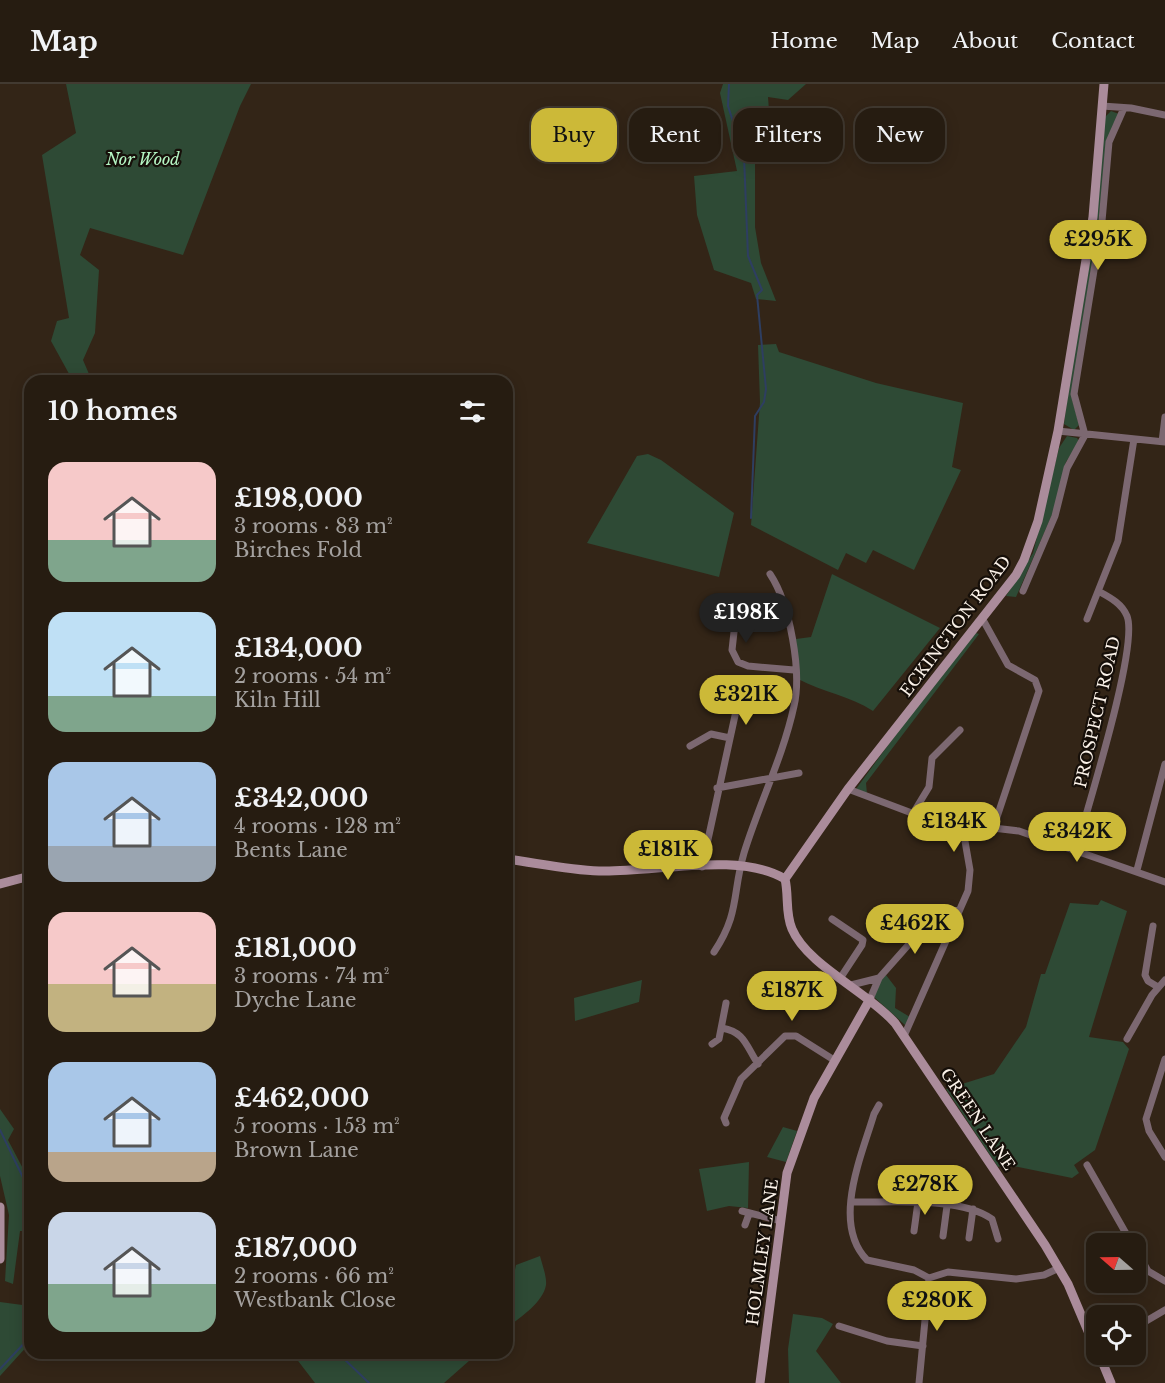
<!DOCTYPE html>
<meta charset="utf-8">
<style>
:root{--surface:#261c11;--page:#2e251a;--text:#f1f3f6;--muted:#a4a19f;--line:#423a31;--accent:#ccb938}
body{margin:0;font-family:"Libre Baskerville",serif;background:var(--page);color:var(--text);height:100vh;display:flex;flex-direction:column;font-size:22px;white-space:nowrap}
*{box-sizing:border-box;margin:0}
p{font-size:20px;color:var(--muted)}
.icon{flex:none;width:33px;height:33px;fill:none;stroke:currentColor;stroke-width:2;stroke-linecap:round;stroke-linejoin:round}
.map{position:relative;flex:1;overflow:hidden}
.panel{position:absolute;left:24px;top:291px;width:489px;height:984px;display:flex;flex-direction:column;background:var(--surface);border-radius:18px;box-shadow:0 3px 15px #0003,0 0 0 2px var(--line)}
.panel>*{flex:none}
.hud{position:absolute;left:531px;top:24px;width:543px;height:54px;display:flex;gap:12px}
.needle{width:39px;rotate:290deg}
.fabs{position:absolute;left:1086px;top:1149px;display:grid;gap:12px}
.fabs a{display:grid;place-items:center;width:60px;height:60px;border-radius:12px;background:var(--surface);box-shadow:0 3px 15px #0003,0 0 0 2px var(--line);font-size:30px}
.price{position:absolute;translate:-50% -51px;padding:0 14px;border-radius:21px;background:var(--accent);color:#111;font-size:20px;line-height:39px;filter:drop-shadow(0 2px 3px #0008)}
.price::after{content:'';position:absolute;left:50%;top:36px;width:18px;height:14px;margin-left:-9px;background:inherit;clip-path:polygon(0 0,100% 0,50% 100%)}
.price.selected{background:#222;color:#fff}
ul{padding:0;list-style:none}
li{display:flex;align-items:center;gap:18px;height:150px;padding:0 24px}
li span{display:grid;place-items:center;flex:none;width:168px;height:120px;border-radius:18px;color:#555}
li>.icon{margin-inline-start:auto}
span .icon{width:72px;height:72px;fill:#fffc;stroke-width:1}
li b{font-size:26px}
h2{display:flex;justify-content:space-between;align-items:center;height:72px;padding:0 24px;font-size:26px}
.chip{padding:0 21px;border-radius:18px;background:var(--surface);box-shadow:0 3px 15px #0003,0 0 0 2px var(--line);font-size:21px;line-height:54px}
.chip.selected{background:var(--accent);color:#111}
header{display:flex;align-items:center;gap:36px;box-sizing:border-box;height:84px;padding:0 30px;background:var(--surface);border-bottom:2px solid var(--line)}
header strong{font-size:28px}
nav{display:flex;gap:33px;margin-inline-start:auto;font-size:21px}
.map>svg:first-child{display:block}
.green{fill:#2e4a35}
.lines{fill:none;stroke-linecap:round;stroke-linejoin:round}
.stream{stroke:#2e3e61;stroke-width:2}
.street{stroke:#7c6871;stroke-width:7}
.secondary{stroke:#ab8c9b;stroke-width:9}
.labels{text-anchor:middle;stroke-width:4.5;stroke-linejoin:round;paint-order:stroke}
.park-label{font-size:16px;font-style:italic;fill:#b5f6c4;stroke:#160f09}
.street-label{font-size:16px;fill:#fbf2e9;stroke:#160f09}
</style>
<header>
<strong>Map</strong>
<nav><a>Home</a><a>Map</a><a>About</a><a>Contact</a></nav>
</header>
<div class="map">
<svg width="1165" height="1299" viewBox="0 0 1165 1299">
<rect width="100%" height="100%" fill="#332517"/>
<path class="green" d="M 66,0 L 251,0 L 240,22 L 183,171 L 90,144 L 80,171 L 99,186 L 95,249 L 83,276 L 92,297 L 73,297 L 51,257 L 57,237 L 69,234 L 42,71 L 76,49 Z
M 723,0 L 806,0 L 788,16 L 768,13 L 770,39 L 762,65 L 755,75 L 755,143 L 761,179 L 776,217 L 756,215 L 751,199 L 714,186 L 697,131 L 694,92 L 737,87 L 720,9 Z
M 1111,27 L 1119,30 L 1112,43 L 1072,315 L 1079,341 L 1074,346 L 1064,340 L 1105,33 Z
M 776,260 L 779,268 L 876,299 L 963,319 L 952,383 L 961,386 L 914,486 L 873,466 L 866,479 L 846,469 L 838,486 L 751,441 L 760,318 L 758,261 Z
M 1067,352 L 1077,354 L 1079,357 L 1066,378 L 1055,424 L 1016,513 L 1006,512 L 1033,469 L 1059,364 Z
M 648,370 L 661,376 L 734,429 L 719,493 L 587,459 L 637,372 Z
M 832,490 L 940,544 L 873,627 C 850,612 823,608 798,595 L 796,555 L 811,553 Z
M 976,549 L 979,550 L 866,699 L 867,710 L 856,705 L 924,612 Z
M 1101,816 L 1127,827 L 1089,953 L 1123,958 L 1129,965 L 1095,1066 L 1074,1081 L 1079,1089 L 1072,1094 L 1004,1080 L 998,1083 L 946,1005 L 994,990 L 1026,943 L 1041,890 L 1045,890 L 1070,819 L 1098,821 Z
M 886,891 L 896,904 L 895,924 L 910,933 L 905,941 L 874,913 L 880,897 Z
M 642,896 L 639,918 L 575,937 L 574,914 Z
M 0,1025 L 14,1045 L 8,1056 L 30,1098 L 30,1147 L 20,1147 L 13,1200 L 5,1197 L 9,1131 L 0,1092 Z
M 783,1043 L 797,1047 L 786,1078 L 767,1073 Z
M 749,1078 L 748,1124 L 729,1122 L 707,1127 L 699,1085 Z
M 540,1172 C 542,1180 547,1193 546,1201 C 543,1219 519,1234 507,1244 L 507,1223 L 516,1181 Z
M 0,1218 L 30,1222 L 30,1259 L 0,1292 Z
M 793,1230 L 822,1234 L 833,1240 L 816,1267 L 841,1299 L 789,1299 L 788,1265 Z
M 292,1269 L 378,1269 L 383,1275 C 415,1273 446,1269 478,1269 L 444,1299 L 315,1299 Z"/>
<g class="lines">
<path class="stream" d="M 729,0 L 728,22 L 744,72 L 748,172 L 762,206 L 757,211 L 766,305 L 764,318 L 755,332 L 751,434
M 0,1046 L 30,1108
M 338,1269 L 369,1299
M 0,1285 L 30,1253"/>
<path class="street" d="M 1102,22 L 1131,24 L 1165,31
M 1058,347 L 1165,358
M 1162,358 L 1165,333
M 1023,507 L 1055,432 L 1067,384 L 1085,351 L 1074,310 L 1102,137 L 1109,58 L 1124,24
M 717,531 L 729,533 L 735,539 L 732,566 L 738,578 L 748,582 L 794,586
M 982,534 L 1008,581 L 1035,596 L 1039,607 L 994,742
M 1087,535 L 1118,457 L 1134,355
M 690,662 L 711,650 L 730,654
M 717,704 L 799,689
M 848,705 L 933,737 L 1019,747 L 1165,798
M 912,731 L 929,703 L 932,674 L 960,646
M 1076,766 C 1087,725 1139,562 1127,532 C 1122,520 1111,514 1100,508
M 702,783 L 736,627 L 732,622 L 710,614
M 1137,786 L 1165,680
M 938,834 L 950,847
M 832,835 L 863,856 L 862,861 L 841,893
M 1153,842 L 1145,891 L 1148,897 L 1158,903
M 714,868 C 740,829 732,810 744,769 C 759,720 783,673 794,622 C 802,588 790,520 770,490
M 851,901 L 879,894
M 870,915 L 879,894 L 926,841 L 960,825
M 722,944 C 745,948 746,962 758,980
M 904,952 L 968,807 L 970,786 L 962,740
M 1127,955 L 1152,911 L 1165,896
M 712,960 L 719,955 L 726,919
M 1165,975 L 1146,1035 L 1149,1047 L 1165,1073
M 879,1021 L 874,1030 C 862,1071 831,1139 867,1176 L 914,1186 L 929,1194 L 948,1188 L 1016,1195 L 1044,1191 L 1059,1184
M 726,1039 L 724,1034 L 741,995 L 785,952 L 796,952 L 834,976
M 1087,1081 L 1132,1160
M 851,1118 C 890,1119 960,1112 992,1135 L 998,1155
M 742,1127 L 781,1137
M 745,1141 L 749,1130
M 914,1147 L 918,1118
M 943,1152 L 947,1122
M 969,1154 L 973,1125
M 1136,1166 L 1148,1187 L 1165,1197
M 839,1242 L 887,1257 L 923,1262
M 1136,1243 L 1165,1226
M 919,1299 L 929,1194"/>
<path class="secondary" d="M 507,775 C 537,779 568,786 599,787 C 653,789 739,767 785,795
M 785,795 L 848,705 L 1016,491 L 1024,476 L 1038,437 L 1058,347 L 1093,133 L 1104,0
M 785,795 C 789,812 785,829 792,845 C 807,881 868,908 895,939 L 1045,1161 L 1068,1200 L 1096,1266
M 0,800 L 30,792
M 0,1123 L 0,1175
M 1099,1270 L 1111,1299
M 760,1299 L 787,1089 L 814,1014 L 870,915"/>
</g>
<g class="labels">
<g class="park-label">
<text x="143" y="81">Nor Wood</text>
</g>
<g class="street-label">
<text transform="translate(955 542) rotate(-53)" y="6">ECKINGTON ROAD</text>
<text transform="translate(1097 628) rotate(-77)" y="6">PROSPECT ROAD</text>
<text transform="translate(978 1035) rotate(56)" y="6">GREEN LANE</text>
<text transform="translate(762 1168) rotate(-82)" y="6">HOLMLEY LANE</text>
</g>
</g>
</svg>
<div class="fabs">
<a><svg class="needle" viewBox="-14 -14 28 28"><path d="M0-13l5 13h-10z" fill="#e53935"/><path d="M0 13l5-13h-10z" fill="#a4a19f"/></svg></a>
<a><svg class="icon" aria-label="locate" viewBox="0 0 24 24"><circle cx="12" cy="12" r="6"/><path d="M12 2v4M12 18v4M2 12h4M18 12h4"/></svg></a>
</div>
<b class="price" style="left:1098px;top:187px">£295K</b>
<b class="price selected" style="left:746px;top:560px">£198K</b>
<b class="price" style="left:746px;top:642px">£321K</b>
<b class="price" style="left:954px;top:769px">£134K</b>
<b class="price" style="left:1077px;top:779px">£342K</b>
<b class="price" style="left:668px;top:797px">£181K</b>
<b class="price" style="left:915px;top:871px">£462K</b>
<b class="price" style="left:792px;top:938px">£187K</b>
<b class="price" style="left:925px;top:1132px">£278K</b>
<b class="price" style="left:937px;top:1248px">£280K</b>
<div class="hud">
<a class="chip selected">Buy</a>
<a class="chip">Rent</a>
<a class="chip">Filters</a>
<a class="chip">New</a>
</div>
<section class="panel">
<h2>10 homes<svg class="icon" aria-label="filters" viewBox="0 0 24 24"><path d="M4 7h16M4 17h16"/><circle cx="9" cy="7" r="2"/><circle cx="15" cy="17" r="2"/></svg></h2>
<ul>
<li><span style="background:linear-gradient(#f6c9c9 65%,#7fa58c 0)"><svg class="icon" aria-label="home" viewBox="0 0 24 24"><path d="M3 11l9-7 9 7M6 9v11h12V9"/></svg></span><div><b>£198,000</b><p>3 rooms · 83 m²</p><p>Birches Fold</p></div></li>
<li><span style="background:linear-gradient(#bfe0f5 70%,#7fa58c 0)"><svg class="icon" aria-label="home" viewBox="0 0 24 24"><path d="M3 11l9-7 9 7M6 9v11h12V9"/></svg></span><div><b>£134,000</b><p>2 rooms · 54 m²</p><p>Kiln Hill</p></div></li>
<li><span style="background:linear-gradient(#a9c7e8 70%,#9aa5b1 0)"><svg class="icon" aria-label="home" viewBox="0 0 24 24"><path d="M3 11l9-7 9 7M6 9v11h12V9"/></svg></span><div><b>£342,000</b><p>4 rooms · 128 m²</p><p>Bents Lane</p></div></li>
<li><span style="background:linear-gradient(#f6c9c9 60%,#c2b280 0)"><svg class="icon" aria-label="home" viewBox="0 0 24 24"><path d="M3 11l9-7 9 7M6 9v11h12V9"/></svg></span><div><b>£181,000</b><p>3 rooms · 74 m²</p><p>Dyche Lane</p></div></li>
<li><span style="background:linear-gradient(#a9c7e8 75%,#b9a48a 0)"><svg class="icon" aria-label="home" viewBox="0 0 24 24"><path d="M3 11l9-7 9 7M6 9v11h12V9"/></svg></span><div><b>£462,000</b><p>5 rooms · 153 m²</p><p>Brown Lane</p></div></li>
<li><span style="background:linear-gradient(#c9d6e8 60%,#7fa58c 0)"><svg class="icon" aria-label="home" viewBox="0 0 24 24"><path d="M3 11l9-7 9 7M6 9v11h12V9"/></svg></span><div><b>£187,000</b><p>2 rooms · 66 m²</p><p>Westbank Close</p></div></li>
</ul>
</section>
</div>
